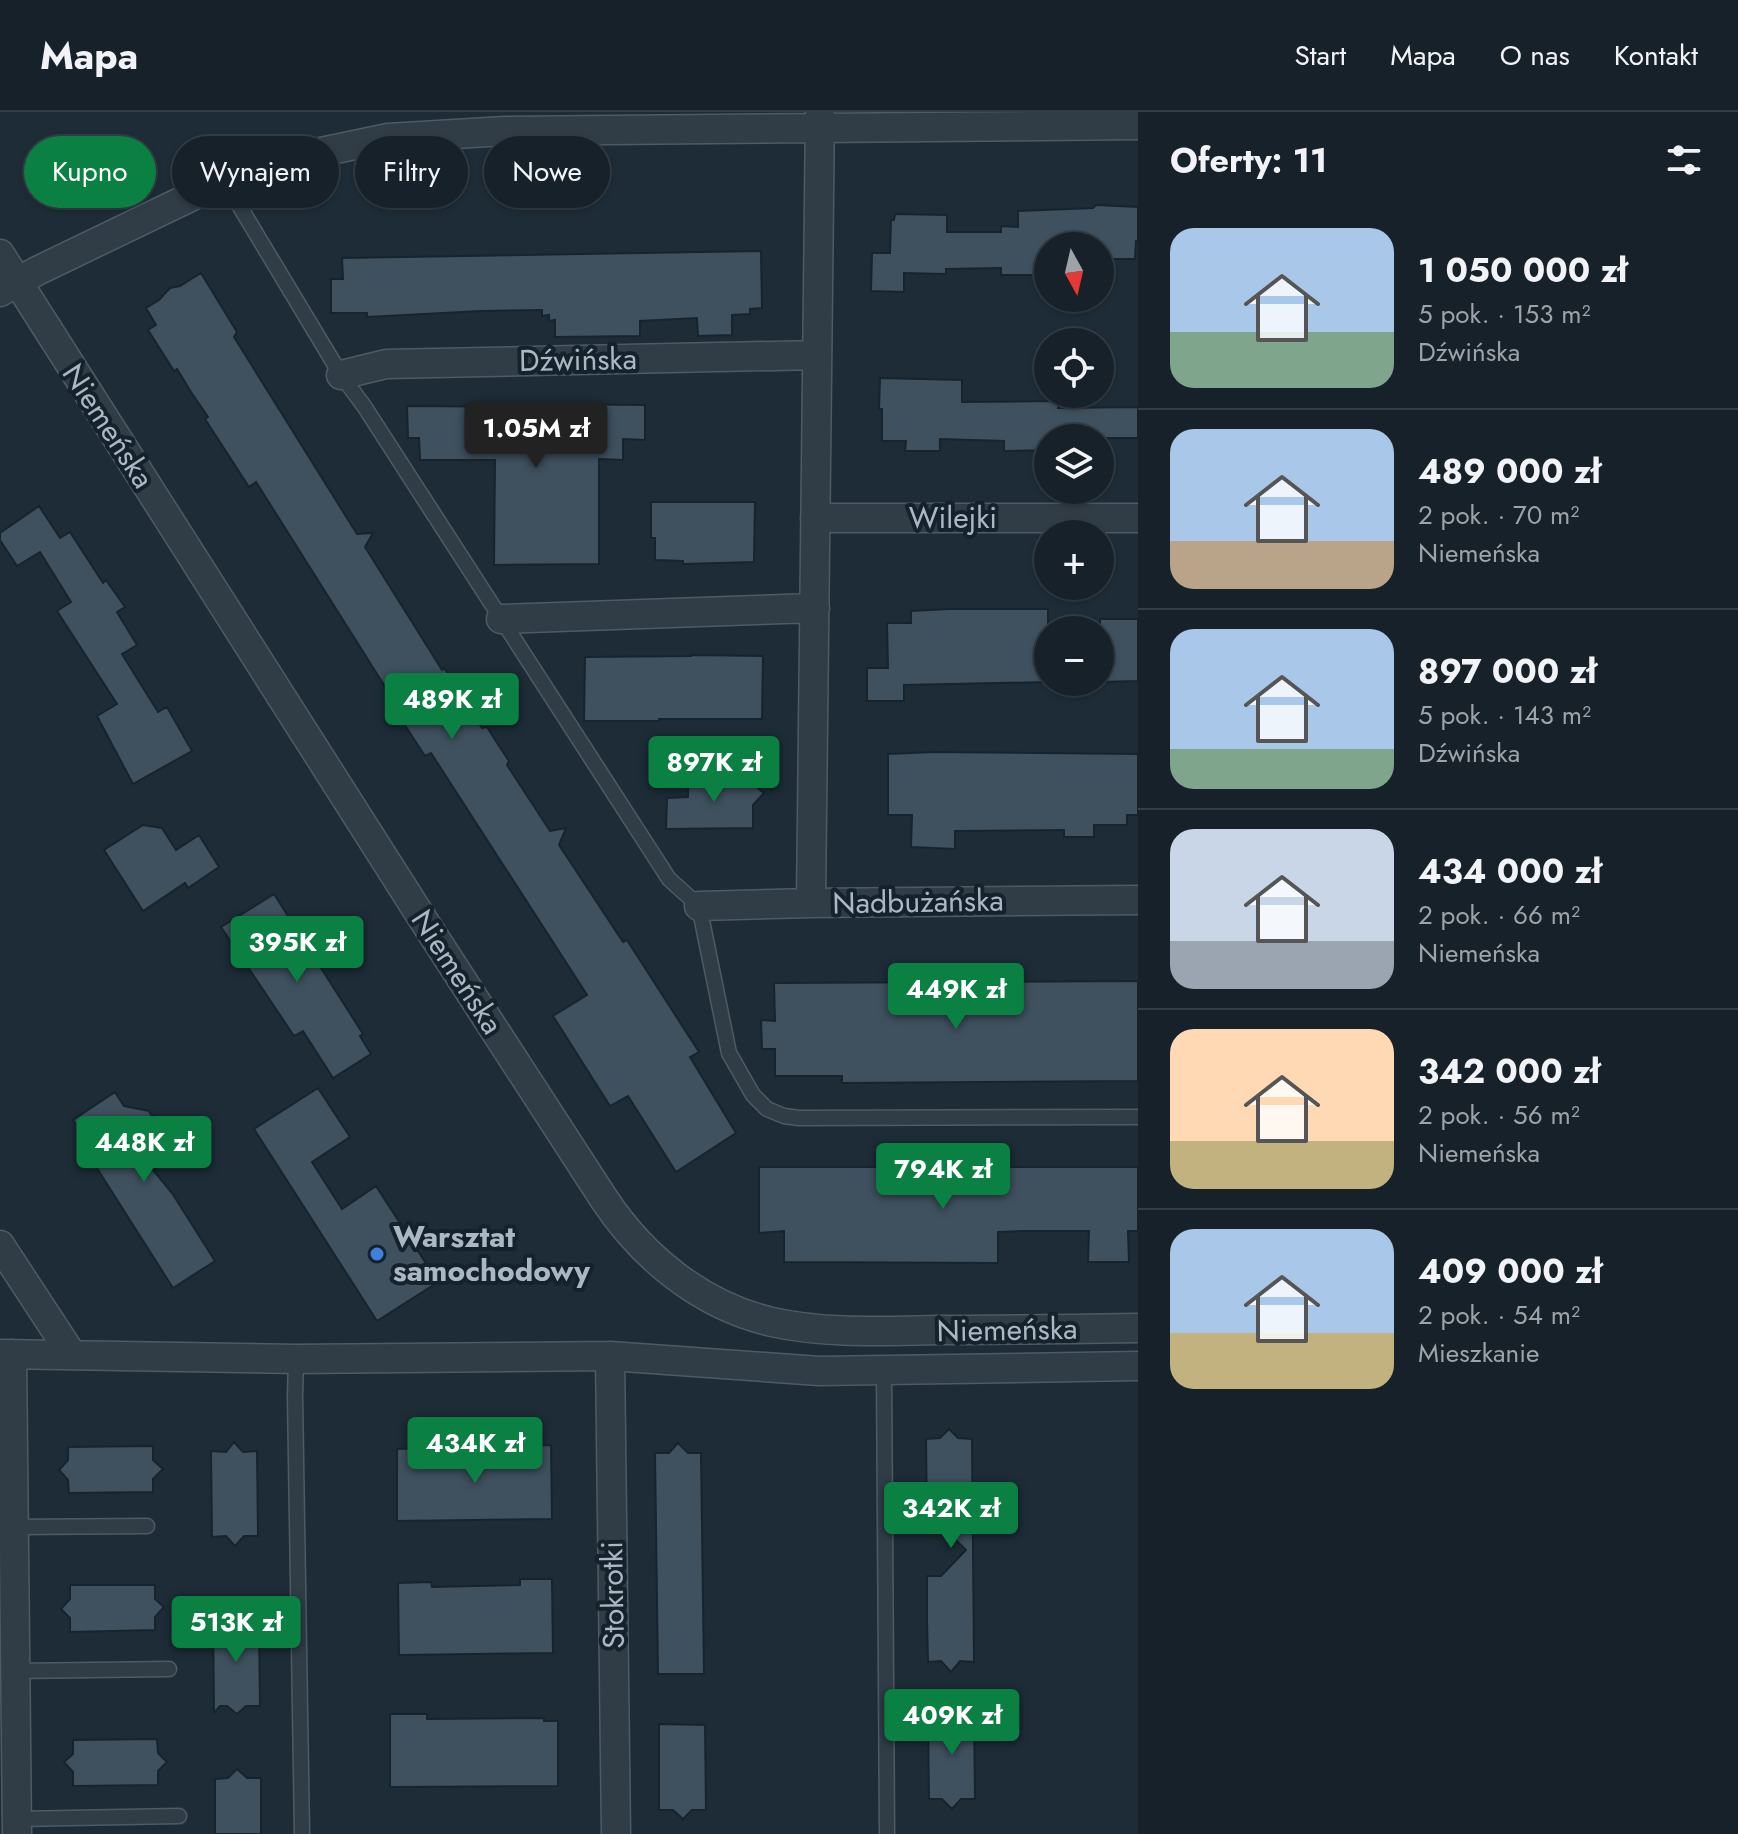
<!DOCTYPE html>
<html lang="pl">
<meta charset="utf-8">
<style>
:root{--surface:#162129;--page:#232e35;--text:#f1f3f6;--muted:#9ea3a8;--line:#353e46;--accent:#0b8043}
body{margin:0;font-family:Jost,sans-serif;background:var(--page);color:var(--text);height:100vh;display:flex;flex-direction:column;font-size:30px;white-space:nowrap}
*{box-sizing:border-box;margin:0}
p{font-size:26px;color:var(--muted)}
.icon{flex:none;width:44px;height:44px;fill:none;stroke:currentColor;stroke-width:2;stroke-linecap:round;stroke-linejoin:round}
.map{position:relative;flex:1;overflow:hidden}
.details{display:flex;flex-direction:column;background:var(--surface);width:600px}
.details>*{flex:none}
.banner{position:absolute;left:24px;top:24px;width:760px;height:72px;display:flex;gap:16px}
.needle{width:52px;rotate:172deg}
.controls{position:absolute;left:1034px;top:120px;display:grid;gap:16px}
.controls a{display:grid;place-items:center;width:80px;height:80px;border-radius:50%;background:var(--surface);box-shadow:0 2px 6px #0004,0 0 0 2px var(--line);font-size:40px}
.price{position:absolute;translate:-50% -68px;padding:0 18px;border-radius:8px;background:var(--accent);color:#fff;font-size:26px;line-height:52px;filter:drop-shadow(0 2px 4px #0008)}
.price::after{content:'';position:absolute;left:50%;top:48px;width:24px;height:18px;margin-left:-12px;background:inherit;clip-path:polygon(0 0,100% 0,50% 100%)}
.price.active{background:#222;color:#fff}
ul{padding:0;list-style:none}
li{display:flex;align-items:center;gap:24px;height:200px;padding:0 32px}
li+li{border-top:2px solid var(--line)}
li span{display:grid;place-items:center;flex:none;width:224px;height:160px;border-radius:24px;color:#555}
li>.icon{margin-inline-start:auto}
span .icon{width:96px;height:96px;fill:#fffc;stroke-width:1}
li b{font-size:34px}
h2{display:flex;justify-content:space-between;align-items:center;height:96px;padding:0 32px;font-size:34px}
.chip{padding:0 28px;border-radius:36px;background:var(--surface);box-shadow:0 2px 6px #0004,0 0 0 2px var(--line);font-size:28px;line-height:72px}
.chip.active{background:var(--accent);color:#fff}
header{display:flex;align-items:center;gap:48px;box-sizing:border-box;height:112px;padding:0 40px;background:var(--surface);border-bottom:2px solid var(--line)}
header strong{font-size:38px}
nav{display:flex;gap:44px;margin-inline-start:auto;font-size:28px}
main{display:flex;flex:1;min-height:0}
.map>svg:first-child{display:block}
.building{fill:#3f515f;stroke:#18242d;stroke-width:2}
.lines{fill:none;stroke-linecap:round;stroke-linejoin:round}
.lane-casing{stroke:#4e5b66;stroke-width:17}
.street-casing{stroke:#4e5b66;stroke-width:31}
.lane{stroke:#303d47;stroke-width:14}
.street{stroke:#303d47;stroke-width:28}
.shop-dot{fill:#3f7fe0;stroke:#16222b;stroke-width:3}
.labels{text-anchor:middle;stroke-width:8;stroke-linejoin:round;paint-order:stroke}
.street-label{font-size:30px;fill:#aab8c5;stroke:#16222b}
.poi-label{font-size:30px;font-weight:bold;fill:#aab8c5;stroke:#16222b;text-anchor:start}
</style>
<header>
<strong>Mapa</strong>
<nav><a>Start</a><a>Mapa</a><a>O nas</a><a>Kontakt</a></nav>
</header>
<main>
<div class="map">
<svg width="1138" height="1722" viewBox="0 0 1138 1722">
<rect width="100%" height="100%" fill="#1d2c37"/>
<path class="building" d="M 1096,93 L 1138,95 L 1138,129 L 1136,129 L 1135,147 L 1100,147 L 1100,134 L 1044,134 L 1044,163 L 1001,163 L 1001,156 L 946,157 L 946,162 L 904,161 L 904,180 L 871,179 L 872,141 L 890,141 L 891,108 L 894,108 L 895,102 L 947,103 L 947,120 L 1001,120 L 1001,114 L 1018,115 L 1018,99 L 1093,96 Z
M 761,139 L 762,196 L 750,197 L 750,202 L 732,203 L 732,223 L 698,224 L 697,206 L 640,209 L 640,224 L 555,225 L 555,208 L 549,209 L 549,203 L 542,204 L 542,198 L 481,199 L 367,205 L 367,201 L 331,201 L 331,167 L 343,167 L 342,146 Z
M 201,161 L 237,220 L 234,225 L 357,422 L 373,421 L 365,435 L 442,558 L 444,556 L 449,563 L 460,565 L 458,577 L 482,616 L 487,615 L 499,634 L 509,649 L 507,653 L 550,719 L 566,716 L 559,733 L 623,830 L 627,828 L 699,940 L 690,945 L 736,1021 L 676,1060 L 628,984 L 610,994 L 553,904 L 587,883 L 431,641 L 425,644 L 391,592 L 396,588 L 384,573 L 256,370 L 249,375 L 205,307 L 208,305 L 191,280 L 177,257 L 174,259 L 148,218 L 156,213 L 146,196 L 159,188 L 170,176 L 180,174 Z
M 880,266 L 962,268 L 962,290 L 1058,289 L 1058,296 L 1138,295 L 1138,326 L 1048,326 L 1048,338 L 1004,339 L 1004,329 L 940,327 L 940,339 L 905,339 L 906,329 L 882,329 L 882,297 L 879,297 Z
M 543,292 L 645,293 L 645,328 L 623,327 L 623,348 L 599,347 L 599,452 L 494,453 L 495,348 L 420,348 L 419,326 L 408,326 L 407,294 L 543,295 Z
M 651,390 L 755,390 L 754,450 L 683,452 L 683,449 L 655,448 L 655,426 L 651,426 Z
M 39,394 L 60,426 L 70,420 L 103,471 L 106,468 L 125,495 L 117,500 L 137,533 L 122,542 L 158,600 L 167,595 L 192,639 L 133,672 L 97,604 L 117,592 L 57,499 L 71,490 L 40,440 L 17,454 L 0,428 L 0,421 Z
M 949,497 L 1048,497 L 1048,570 L 904,573 L 904,589 L 867,589 L 867,556 L 888,556 L 887,511 L 911,511 L 911,499 Z
M 1100,507 L 1138,507 L 1138,569 L 1100,570 Z
M 691,543 L 763,544 L 762,607 L 659,607 L 659,609 L 584,609 L 585,545 L 691,544 Z
M 933,640 L 1138,642 L 1138,703 L 1127,703 L 1127,713 L 1094,713 L 1094,725 L 1064,725 L 1064,718 L 955,719 L 955,737 L 911,735 L 912,703 L 888,703 L 888,642 Z
M 735,662 L 735,668 L 749,669 L 764,681 L 753,693 L 753,716 L 666,717 L 667,686 L 688,685 L 688,664 Z
M 143,713 L 162,716 L 176,738 L 199,723 L 219,755 L 188,776 L 185,771 L 143,799 L 104,738 Z
M 274,782 L 363,922 L 360,924 L 371,942 L 333,966 L 303,919 L 294,924 L 221,815 Z
M 1138,869 L 1138,969 L 842,971 L 842,964 L 775,964 L 775,937 L 762,937 L 761,908 L 775,909 L 774,871 Z
M 318,976 L 350,1025 L 312,1050 L 342,1097 L 376,1074 L 438,1170 L 377,1209 L 254,1017 Z
M 115,980 L 124,994 L 149,999 L 151,1003 L 168,1007 L 166,1024 L 177,1043 L 153,1058 L 172,1081 L 215,1149 L 173,1176 L 93,1050 L 98,1046 L 73,1008 Z
M 759,1055 L 1138,1055 L 1138,1119 L 1128,1119 L 1129,1150 L 1088,1150 L 1089,1119 L 1023,1119 L 998,1120 L 998,1151 L 784,1150 L 784,1119 L 759,1121 Z
M 949,1317 L 958,1326 L 972,1327 L 974,1550 L 960,1549 L 951,1560 L 941,1549 L 928,1550 L 927,1507 L 927,1464 L 941,1464 L 966,1438 L 940,1412 L 927,1412 L 926,1327 L 940,1326 Z
M 234,1330 L 243,1340 L 257,1339 L 258,1424 L 244,1424 L 235,1434 L 226,1424 L 212,1425 L 211,1339 L 226,1340 Z
M 678,1331 L 688,1341 L 701,1341 L 704,1562 L 658,1562 L 655,1341 L 669,1341 Z
M 551,1333 L 552,1407 L 397,1409 L 397,1337 L 430,1336 L 430,1341 L 519,1340 L 518,1334 Z
M 153,1334 L 153,1348 L 163,1357 L 153,1367 L 153,1380 L 69,1381 L 68,1368 L 59,1358 L 68,1348 L 68,1335 Z
M 520,1467 L 552,1467 L 553,1541 L 399,1543 L 398,1471 L 431,1470 L 432,1475 L 520,1473 Z
M 70,1473 L 155,1473 L 155,1487 L 164,1495 L 155,1505 L 155,1518 L 70,1520 L 70,1506 L 61,1497 L 70,1487 Z
M 236,1500 L 245,1509 L 259,1509 L 260,1594 L 246,1594 L 237,1602 L 227,1594 L 220,1594 L 214,1601 L 213,1509 L 227,1509 Z
M 974,1601 L 975,1687 L 961,1687 L 952,1697 L 942,1687 L 929,1687 L 928,1602 Z
M 390,1602 L 427,1602 L 427,1607 L 544,1606 L 544,1609 L 558,1609 L 558,1674 L 390,1675 Z
M 659,1612 L 705,1613 L 706,1698 L 692,1698 L 683,1707 L 673,1698 L 659,1698 Z
M 157,1627 L 158,1641 L 167,1650 L 158,1659 L 158,1673 L 73,1674 L 73,1660 L 64,1650 L 73,1642 L 73,1628 Z
M 237,1657 L 247,1666 L 261,1666 L 261,1722 L 215,1722 L 215,1667 L 228,1666 Z"/>
<g class="lines">
<defs>
<path id="lane" d="M 225,70 L 341,263 L 364,294 L 669,767 L 699,794 L 729,941 L 753,983 L 767,997 L 784,1004 L 799,1006 L 1138,1005
M 296,1247 L 295,1284 L 302,1722
M 884,1258 L 887,1722
M 14,1415 L 147,1414
M 15,1559 L 169,1557
M 17,1707 L 179,1704"/>
<path id="street" d="M 0,142 L 431,820 L 604,1087 C 643,1146 702,1194 772,1210 C 826,1222 882,1219 936,1218 C 1004,1218 1071,1217 1138,1216
M 0,180 L 37,159 L 207,77 L 283,48 L 388,26 L 505,19 L 1138,13
M 341,263 L 386,252 L 817,243
M 815,406 L 1138,406
M 501,507 L 815,496
M 811,791 L 820,0
M 699,794 L 811,791 L 1138,788
M 0,1133 L 72,1243
M 0,1242 L 296,1247 L 610,1244 L 819,1259 L 1138,1254
M 12,1242 L 17,1722
M 610,1244 L 616,1722"/>
</defs>
<use href="#lane" class="lane-casing"/>
<use href="#street" class="street-casing"/>
<use href="#lane" class="lane"/>
<use href="#street" class="street"/>
</g>
<circle class="shop-dot" cx="377" cy="1142" r="8"/>
<g class="labels">
<g class="street-label">
<text transform="translate(578 248) rotate(-1)" y="10">Dźwińska</text>
<text transform="translate(108 314) rotate(57)" y="10">Niemeńska</text>
<text x="953" y="416">Wilejki</text>
<text transform="translate(918 790) rotate(-1)" y="10">Nadbużańska</text>
<text transform="translate(457 860) rotate(57)" y="10">Niemeńska</text>
<text transform="translate(1007 1218) rotate(-1)" y="10">Niemeńska</text>
<text transform="translate(613 1483) rotate(-91)" y="10">Stokrotki</text>
</g>
<g class="poi-label">
<text x="393" y="1135">Warsztat<tspan x="393" dy="34">samochodowy</tspan></text>
</g>
</g>
</svg>
<div class="controls">
<a><svg class="needle" viewBox="-14 -14 28 28"><path d="M0-13l5 13h-10z" fill="#e53935"/><path d="M0 13l5-13h-10z" fill="#9ea3a8"/></svg></a>
<a><svg class="icon" aria-label="locate" viewBox="0 0 24 24"><circle cx="12" cy="12" r="6"/><path d="M12 2v4M12 18v4M2 12h4M18 12h4"/></svg></a>
<a><svg class="icon" aria-label="layers" viewBox="0 0 24 24"><path d="M12 4l9 5-9 5-9-5zM3 14l9 5 9-5"/></svg></a>
<a>+</a>
<a>−</a>
</div>
<b class="price active" style="left:536px;top:358px">1.05M zł</b>
<b class="price" style="left:452px;top:629px">489K zł</b>
<b class="price" style="left:714px;top:692px">897K zł</b>
<b class="price" style="left:297px;top:872px">395K zł</b>
<b class="price" style="left:956px;top:919px">449K zł</b>
<b class="price" style="left:144px;top:1072px">448K zł</b>
<b class="price" style="left:943px;top:1099px">794K zł</b>
<b class="price" style="left:475px;top:1373px">434K zł</b>
<b class="price" style="left:951px;top:1438px">342K zł</b>
<b class="price" style="left:236px;top:1552px">513K zł</b>
<b class="price" style="left:952px;top:1645px">409K zł</b>
<div class="banner">
<a class="chip active">Kupno</a>
<a class="chip">Wynajem</a>
<a class="chip">Filtry</a>
<a class="chip">Nowe</a>
</div>
</div>
<section class="details">
<h2>Oferty: 11<svg class="icon" aria-label="filters" viewBox="0 0 24 24"><path d="M4 7h16M4 17h16"/><circle cx="9" cy="7" r="2"/><circle cx="15" cy="17" r="2"/></svg></h2>
<ul>
<li><span style="background:linear-gradient(#a9c7e8 65%,#7fa58c 0)"><svg class="icon" aria-label="home" viewBox="0 0 24 24"><path d="M3 11l9-7 9 7M6 9v11h12V9"/></svg></span><div><b>1 050 000 zł</b><p>5 pok. · 153 m²</p><p>Dźwińska</p></div></li>
<li><span style="background:linear-gradient(#a9c7e8 70%,#b9a48a 0)"><svg class="icon" aria-label="home" viewBox="0 0 24 24"><path d="M3 11l9-7 9 7M6 9v11h12V9"/></svg></span><div><b>489 000 zł</b><p>2 pok. · 70 m²</p><p>Niemeńska</p></div></li>
<li><span style="background:linear-gradient(#a9c7e8 75%,#7fa58c 0)"><svg class="icon" aria-label="home" viewBox="0 0 24 24"><path d="M3 11l9-7 9 7M6 9v11h12V9"/></svg></span><div><b>897 000 zł</b><p>5 pok. · 143 m²</p><p>Dźwińska</p></div></li>
<li><span style="background:linear-gradient(#c9d6e8 70%,#9aa5b1 0)"><svg class="icon" aria-label="home" viewBox="0 0 24 24"><path d="M3 11l9-7 9 7M6 9v11h12V9"/></svg></span><div><b>434 000 zł</b><p>2 pok. · 66 m²</p><p>Niemeńska</p></div></li>
<li><span style="background:linear-gradient(#ffd9b3 70%,#c2b280 0)"><svg class="icon" aria-label="home" viewBox="0 0 24 24"><path d="M3 11l9-7 9 7M6 9v11h12V9"/></svg></span><div><b>342 000 zł</b><p>2 pok. · 56 m²</p><p>Niemeńska</p></div></li>
<li><span style="background:linear-gradient(#a9c7e8 65%,#c2b280 0)"><svg class="icon" aria-label="home" viewBox="0 0 24 24"><path d="M3 11l9-7 9 7M6 9v11h12V9"/></svg></span><div><b>409 000 zł</b><p>2 pok. · 54 m²</p><p>Mieszkanie</p></div></li>
</ul>
</section>
</main>
